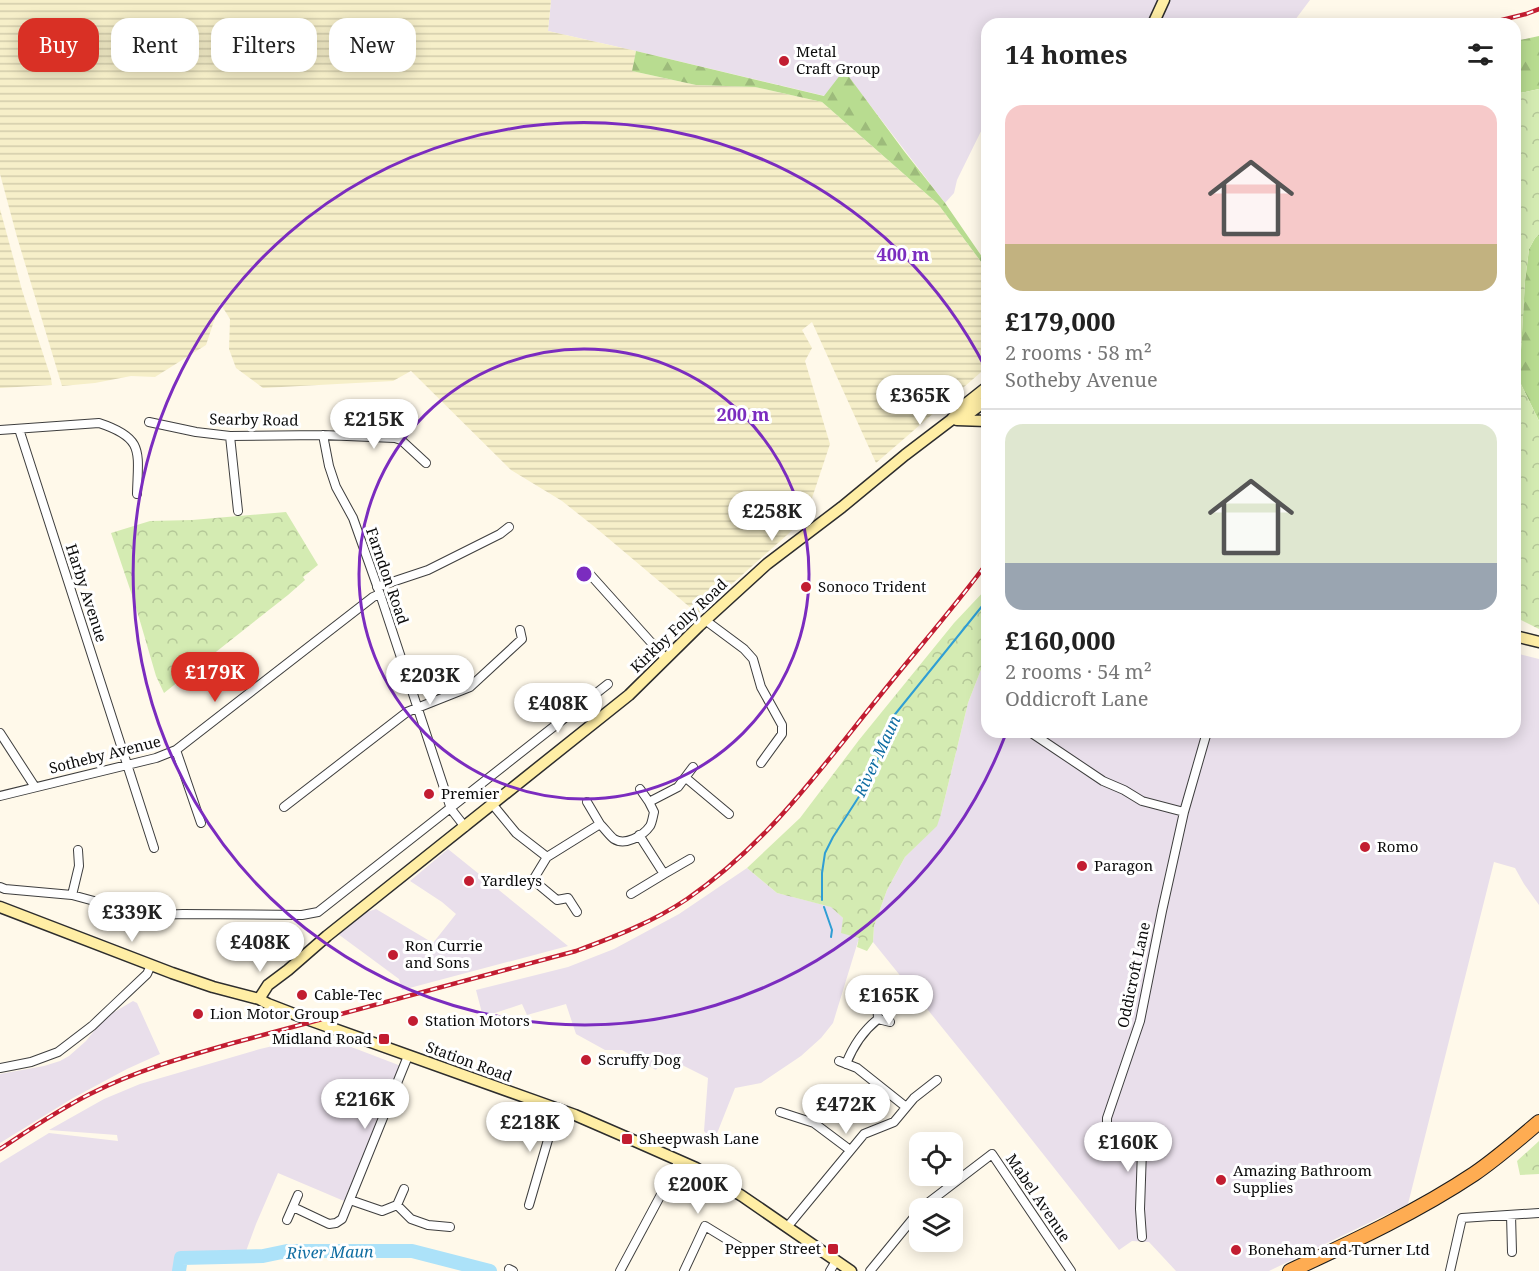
<!DOCTYPE html>
<meta charset="utf-8">
<style>
:root{--surface:#fff;--page:#f6f6f6;--text:#222;--muted:#767676;--line:#e0e0e0;--accent:#d93025}
body{margin:0;font-family:"Noto Serif",serif;background:var(--page);color:var(--text);height:100vh;display:flex;flex-direction:column;font-size:22px;white-space:nowrap}
*{box-sizing:border-box;margin:0}
p{font-size:20px;color:var(--muted)}
.icon{flex:none;width:33px;height:33px;fill:none;stroke:currentColor;stroke-width:2;stroke-linecap:round;stroke-linejoin:round}
.map{position:relative;flex:1;overflow:hidden}
.side{position:absolute;left:981px;top:18px;width:540px;height:720px;display:flex;flex-direction:column;background:var(--surface);border-radius:18px;box-shadow:0 3px 15px #0003}
.side>*{flex:none}
.banner{position:absolute;left:18px;top:18px;width:570px;height:54px;display:flex;gap:12px}
.controls{position:absolute;left:909px;top:1132px;display:grid;gap:12px}
.controls a{display:grid;place-items:center;width:54px;height:54px;border-radius:12px;background:var(--surface);box-shadow:0 3px 15px #0003;font-size:30px}
.price{position:absolute;translate:-50% -51px;padding:0 14px;border-radius:21px;background:#fff;color:#222;font-size:20px;line-height:39px;filter:drop-shadow(0 2px 3px #0008)}
.price::after{content:'';position:absolute;left:50%;top:36px;width:18px;height:14px;margin-left:-9px;background:inherit;clip-path:polygon(0 0,100% 0,50% 100%)}
.price.current{background:var(--accent);color:#fff}
ul{padding:0;list-style:none}
li{display:grid;align-content:center;gap:12px;height:318px;padding:0 24px}
li+li{border-top:2px solid var(--line)}
li span{display:grid;place-items:center;height:186px;border-radius:18px;color:#555}
li>.icon{margin-inline-start:auto}
span .icon{width:108px;height:108px;fill:#fffc;stroke-width:1}
li b{font-size:26px}
h2{display:flex;justify-content:space-between;align-items:center;height:72px;padding:0 24px;font-size:26px}
.pill{padding:0 21px;border-radius:18px;background:var(--surface);box-shadow:0 3px 15px #0003;font-size:21px;line-height:54px}
.pill.current{background:var(--accent);color:#fff}
.map>svg:first-child{display:block}
.industrial{fill:#e9dfeb}
.farmland{fill:url(#farmland-rules)}
.forest{fill:url(#forest-firs)}
.park{fill:url(#park-crowns)}
.lines{fill:none;stroke-linecap:round;stroke-linejoin:round}
.stream{stroke:#2f9ed4;stroke-width:2}
.river{stroke:#ace2f9;stroke-width:14}
.minor-casing{stroke:#3e3e3e;stroke-width:10}
.secondary-casing{stroke:#2d2d2d;stroke-width:13}
.trunk-casing{stroke:#1c1c1c;stroke-width:16}
.minor{stroke:#fff;stroke-width:8}
.secondary{stroke:#ffeea5;stroke-width:10}
.trunk{stroke:#feac52;stroke-width:14}
.rail-casing{stroke:#c21d31;stroke-width:4.5}
.rail{stroke:#fff;stroke-width:2;stroke-dasharray:7;stroke-linecap:butt}
.ring{fill:none;stroke:#7b2cbf;stroke-width:3}
.poi-dot{fill:#c21d31;stroke:#fff;stroke-width:2}
.labels{text-anchor:middle;stroke-width:6;stroke-linejoin:round;paint-order:stroke}
.poi-label{font-size:15px;fill:#0b0b0b;stroke:#fff;text-anchor:start}
.street-label{font-size:15px;fill:#0b0b0b;stroke:#fff}
.water-label{font-size:16px;font-style:italic;fill:#0f6da2;stroke:#fff}
.centre{fill:#7b2cbf;stroke:#fff;stroke-width:3}
.ring-label{font-size:18px;text-anchor:middle;font-weight:bold;fill:#7b2cbf;stroke:#fff;stroke-width:6;stroke-linejoin:round;paint-order:stroke}
</style>
<div class="map">
<svg width="1539" height="1271" viewBox="0 0 1539 1271">
<defs>
<pattern id="farmland-rules" width="6" height="5" patternUnits="userSpaceOnUse" patternTransform="scale(1.5)"><rect width="6" height="5" fill="#f6efc9"/><path d="M0 2.5h6" fill="none" stroke="#d2ccab"/></pattern>
<pattern id="forest-firs" width="22" height="20" patternUnits="userSpaceOnUse" patternTransform="scale(1.5)"><rect width="22" height="20" fill="#b8dc90"/><path d="M5 1l3.5 6h-7zM16 11l3.5 6h-7z" fill="#9dbb7b"/></pattern>
<pattern id="park-crowns" width="20" height="18" patternUnits="userSpaceOnUse" patternTransform="scale(1.5)"><rect width="20" height="18" fill="#d4ebb2"/><path d="M2 6a3 3 0 1 1 6 0M12 15a3 3 0 1 1 6 0" fill="none" stroke="#b5c898"/></pattern>
</defs>
<rect width="100%" height="100%" fill="#fff9ea"/>
<path class="industrial" d="M 551,0 L 1310,0 L 1292,24 L 987,24 L 987,119 L 957,180 L 954,193 L 945,203 L 844,71 L 825,96 L 636,51 L 548,31 Z
M 1515,653 L 1539,659 L 1539,905 L 1524,884 L 1515,868 L 1494,862 L 1408,1204 L 1269,1271 L 1176,1271 L 1149,1242 L 1132,1241 L 1119,1250 L 991,1088 L 873,942 L 874,926 L 887,890 L 905,857 L 936,826 L 941,814 L 968,703 L 987,654 L 987,732 L 1515,732 Z
M 448,849 L 568,946 L 402,990 L 399,979 L 338,934 L 364,913 L 376,909 L 433,943 L 456,914 L 442,902 L 410,881 Z
M 747,868 L 777,893 L 832,907 L 843,918 L 859,938 L 833,1023 L 821,1038 L 801,1056 L 761,1083 L 735,1088 L 714,1141 L 704,1131 L 708,1078 L 664,1056 L 656,1070 L 622,1050 L 605,1050 L 576,1034 L 566,1004 L 527,1015 L 522,1004 L 483,1017 L 476,990 L 568,967 L 614,949 L 679,914 Z
M 133,1001 L 137,1003 L 160,1054 L 127,1069 L 73,1098 L 0,1143 L 0,1074 L 44,1066 L 60,1061 L 69,1056 L 86,1041 L 104,1018 Z
M 320,1035 L 401,1066 L 344,1201 L 278,1173 L 256,1224 L 245,1254 L 175,1255 L 174,1271 L 0,1271 L 0,1163 L 49,1133 L 118,1141 L 117,1135 L 49,1130 L 104,1099 L 140,1084 L 260,1049 Z"/>
<path class="farmland" d="M 0,0 L 551,0 L 548,31 L 636,51 L 632,71 L 696,85 L 755,87 L 822,102 L 938,204 L 982,263 L 987,272 L 987,367 L 876,463 L 812,322 L 802,330 L 812,348 L 805,361 L 830,444 L 805,519 L 698,614 L 596,528 L 562,501 L 511,470 L 411,371 L 393,381 L 263,388 L 236,368 L 229,349 L 230,319 L 220,303 L 206,345 L 155,377 L 131,376 L 95,383 L 62,386 L 17,237 L 0,174 Z
M 0,209 L 22,290 L 51,378 L 52,385 L 0,388 Z"/>
<path class="forest" d="M 1539,36 L 1539,89 L 1515,94 L 1515,41 Z
M 636,51 L 824,96 L 844,70 L 904,151 L 945,203 L 987,264 L 987,272 L 982,263 L 938,204 L 822,102 L 755,87 L 696,85 L 632,71 Z
M 1539,234 L 1539,421 L 1517,376 L 1521,350 L 1525,281 L 1529,249 L 1535,238 Z"/>
<path class="park" d="M 1539,89 L 1539,234 L 1535,238 L 1529,249 L 1525,281 L 1521,350 L 1517,376 L 1539,421 L 1539,629 L 1515,617 L 1515,94 Z
M 286,512 L 318,565 L 303,577 L 305,580 L 288,595 L 164,693 L 156,676 L 135,604 L 111,533 L 150,521 L 192,520 Z
M 987,588 L 987,654 L 968,703 L 941,814 L 937,826 L 905,857 L 887,890 L 874,926 L 873,942 L 867,951 L 857,947 L 859,938 L 841,933 L 843,918 L 831,907 L 777,893 L 747,868 L 800,818 L 859,740 L 954,623 Z
M 1539,1141 L 1539,1174 L 1520,1175 L 1517,1161 Z"/>
<g class="lines">
<path class="stream" d="M 822,900 L 822,873 L 825,853 L 833,837 L 869,781 L 884,743 L 892,718 L 987,600
M 824,907 L 832,930 L 831,937"/>
<path class="river" d="M 179,1271 L 181,1258 L 263,1256 L 287,1251 L 412,1251 L 490,1271"/>
<defs>
<path id="minor" d="M 149,422 L 196,432 L 230,436 L 323,435 L 395,438 L 401,440 L 426,463
M 19,429 L 154,848
M 0,430 L 99,423 C 145,438 138,452 137,494
M 323,435 L 329,466 L 336,487 L 353,518 L 380,594 L 451,809 L 465,827
M 230,436 L 238,511
M 587,571 L 666,659
M 377,587 L 428,570 L 500,534 L 509,527
M 705,620 L 744,649 L 753,659 L 761,687 L 782,725 L 782,734 L 761,763
M 1030,732 L 1103,781 L 1124,790 L 1142,801 L 1184,812
M 0,733 L 35,787
M 176,750 L 201,823
M 686,778 L 729,814
M 640,789 L 649,802
M 0,796 L 156,758 L 176,750 L 373,597 L 380,594
M 587,802 L 600,824
M 493,805 L 516,833 L 547,857 L 533,880 L 557,900 L 568,898 L 577,912
M 284,807 L 407,712 L 470,687 L 522,639 L 520,630
M 547,857 L 600,824 C 605,829 609,835 614,839 C 625,846 643,836 650,826 C 652,823 653,816 654,812 L 649,802 L 678,787 L 693,767
M 664,874 L 690,859
M 0,887 L 5,889 L 72,895 L 142,914 L 159,915 L 183,914 L 302,915 L 318,912 L 608,684
M 631,894 L 664,874 L 639,835
M 72,895 L 79,866 L 78,850
M 878,1019 L 890,1022
M 839,1061 L 857,1068 L 906,1107
M 846,1064 C 853,1046 863,1031 878,1019 C 878,1004 873,1000 861,991
M 0,1068 L 31,1062 L 58,1052 L 92,1026 L 112,1007 L 147,974 L 151,965
M 780,1112 L 814,1123 L 850,1150
M 350,1200 L 382,1211 L 397,1205 L 404,1189
M 397,1205 L 411,1219 L 428,1225 L 450,1227
M 529,1205 L 557,1109
M 293,1207 L 329,1224 L 336,1223 L 342,1219 L 408,1056
M 920,1209 L 992,1154 L 1071,1271
M 1511,1215 L 1512,1252
M 287,1220 L 298,1195
M 788,1226 L 864,1134 L 894,1122 L 914,1098 L 937,1080
M 1142,1237 L 1140,1209 L 1142,1150 L 1137,1135 C 1123,1134 1116,1135 1107,1124 L 1107,1118 L 1140,1021 L 1162,911 L 1184,812 L 1207,732
M 509,1269 L 513,1271
M 620,1271 L 679,1161
M 684,1271 L 705,1226 L 741,1248
M 830,1271 L 836,1261
M 870,1271 L 920,1210
M 1450,1271 L 1462,1218 L 1539,1213"/>
<path id="secondary" d="M 1153,24 L 1164,0
M 954,419 L 971,412 L 987,400
M 957,420 L 987,421
M 1515,636 L 1539,642
M 0,907 L 172,973 L 213,987 L 259,999 L 268,1004 L 312,1021 L 575,1115 L 628,1138 L 696,1168 L 742,1196 L 851,1271
M 259,999 L 268,985 L 288,970 L 327,936 L 629,695 L 699,626 L 767,564 L 842,507 L 905,455 L 951,420 L 963,406 L 987,387"/>
<path id="trunk" d="M 1290,1271 C 1352,1242 1417,1212 1474,1174 C 1496,1159 1518,1140 1539,1122"/>
</defs>
<use href="#minor" class="minor-casing"/>
<use href="#secondary" class="secondary-casing"/>
<use href="#trunk" class="trunk-casing"/>
<use href="#minor" class="minor"/>
<use href="#secondary" class="secondary"/>
<use href="#trunk" class="trunk"/>
<defs>
<path id="rail" d="M 1486,24 L 1526,14 L 1539,9
M 0,1149 C 29,1130 58,1110 90,1094 C 135,1071 184,1057 233,1043 L 576,951 C 614,937 653,922 687,899 C 766,845 819,771 878,698 C 914,653 953,609 987,563"/>
</defs>
<use href="#rail" class="rail-casing"/>
<use href="#rail" class="rail"/>
</g>
<g class="ring">
<circle cx="584" cy="574" r="225"/>
<path d="M1005 736A451 451 0 1 1 986 369"/>
</g>
<g class="poi-dot">
<circle cx="784" cy="61" r="6"/>
<circle cx="806" cy="587" r="6"/>
<circle cx="429" cy="794" r="6"/>
<circle cx="1365" cy="847" r="6"/>
<circle cx="1082" cy="866" r="6"/>
<circle cx="469" cy="881" r="6"/>
<circle cx="393" cy="955" r="6"/>
<circle cx="302" cy="995" r="6"/>
<circle cx="198" cy="1014" r="6"/>
<circle cx="413" cy="1021" r="6"/>
<rect x="378" y="1033" width="12" height="12" rx="3"/>
<circle cx="586" cy="1060" r="6"/>
<rect x="621" y="1133" width="12" height="12" rx="3"/>
<circle cx="1221" cy="1180" r="6"/>
<rect x="827" y="1243" width="12" height="12" rx="3"/>
<circle cx="1236" cy="1250" r="6"/>
</g>
<g class="labels">
<g class="poi-label">
<text x="796" y="57">Metal<tspan x="796" dy="17">Craft Group</tspan></text>
<text x="818" y="592">Sonoco Trident</text>
<text x="441" y="799">Premier</text>
<text x="1377" y="852">Romo</text>
<text x="1094" y="871">Paragon</text>
<text x="481" y="886">Yardleys</text>
<text x="405" y="951">Ron Currie<tspan x="405" dy="17">and Sons</tspan></text>
<text x="314" y="1000">Cable-Tec</text>
<text x="210" y="1019">Lion Motor Group</text>
<text x="425" y="1026">Station Motors</text>
<text x="372" y="1044" text-anchor="end">Midland Road</text>
<text x="598" y="1065">Scruffy Dog</text>
<text x="639" y="1144">Sheepwash Lane</text>
<text x="1233" y="1176">Amazing Bathroom<tspan x="1233" dy="17">Supplies</tspan></text>
<text x="821" y="1254" text-anchor="end">Pepper Street</text>
<text x="1248" y="1255">Boneham and Turner Ltd</text>
</g>
<g class="street-label">
<text transform="translate(254 420) rotate(1)" y="5">Searby Road</text>
<text transform="translate(387 576) rotate(71)" y="5">Farndon Road</text>
<text transform="translate(86 593) rotate(72)" y="5">Harby Avenue</text>
<text transform="translate(679 626) rotate(-44)" y="5">Kirkby Folly Road</text>
<text transform="translate(105 755) rotate(-14)" y="5">Sotheby Avenue</text>
<text transform="translate(1134 975) rotate(-78)" y="5">Oddicroft Lane</text>
<text transform="translate(469 1062) rotate(20)" y="5">Station Road</text>
<text transform="translate(1038 1198) rotate(56)" y="5">Mabel Avenue</text>
</g>
<g class="water-label">
<text transform="translate(877 756) rotate(-65)" y="6">River Maun</text>
<text transform="translate(330 1252) rotate(-1)" y="6">River Maun</text>
</g>
</g>
<circle cx="584" cy="574" r="9" class="centre"/>
<g class="ring-label">
<text x="903" y="261">400 m</text>
<text x="743" y="421">200 m</text>
</g>
</svg>
<div class="controls">
<a><svg class="icon" aria-label="locate" viewBox="0 0 24 24"><circle cx="12" cy="12" r="6"/><path d="M12 2v4M12 18v4M2 12h4M18 12h4"/></svg></a>
<a><svg class="icon" aria-label="layers" viewBox="0 0 24 24"><path d="M12 4l9 5-9 5-9-5zM3 14l9 5 9-5"/></svg></a>
</div>
<b class="price" style="left:920px;top:426px">£365K</b>
<b class="price" style="left:374px;top:450px">£215K</b>
<b class="price" style="left:772px;top:542px">£258K</b>
<b class="price current" style="left:215px;top:703px">£179K</b>
<b class="price" style="left:430px;top:706px">£203K</b>
<b class="price" style="left:558px;top:734px">£408K</b>
<b class="price" style="left:132px;top:943px">£339K</b>
<b class="price" style="left:260px;top:973px">£408K</b>
<b class="price" style="left:889px;top:1026px">£165K</b>
<b class="price" style="left:365px;top:1130px">£216K</b>
<b class="price" style="left:846px;top:1135px">£472K</b>
<b class="price" style="left:530px;top:1153px">£218K</b>
<b class="price" style="left:1128px;top:1173px">£160K</b>
<b class="price" style="left:698px;top:1215px">£200K</b>
<div class="banner">
<a class="pill current">Buy</a>
<a class="pill">Rent</a>
<a class="pill">Filters</a>
<a class="pill">New</a>
</div>
<section class="side">
<h2>14 homes<svg class="icon" aria-label="filters" viewBox="0 0 24 24"><path d="M4 7h16M4 17h16"/><circle cx="9" cy="7" r="2"/><circle cx="15" cy="17" r="2"/></svg></h2>
<ul>
<li><span style="background:linear-gradient(#f6c9c9 75%,#c2b280 0)"><svg class="icon" aria-label="home" viewBox="0 0 24 24"><path d="M3 11l9-7 9 7M6 9v11h12V9"/></svg></span><div><b>£179,000</b><p>2 rooms · 58 m²</p><p>Sotheby Avenue</p></div></li>
<li><span style="background:linear-gradient(#dfe7d0 75%,#9aa5b1 0)"><svg class="icon" aria-label="home" viewBox="0 0 24 24"><path d="M3 11l9-7 9 7M6 9v11h12V9"/></svg></span><div><b>£160,000</b><p>2 rooms · 54 m²</p><p>Oddicroft Lane</p></div></li>
</ul>
</section>
</div>
